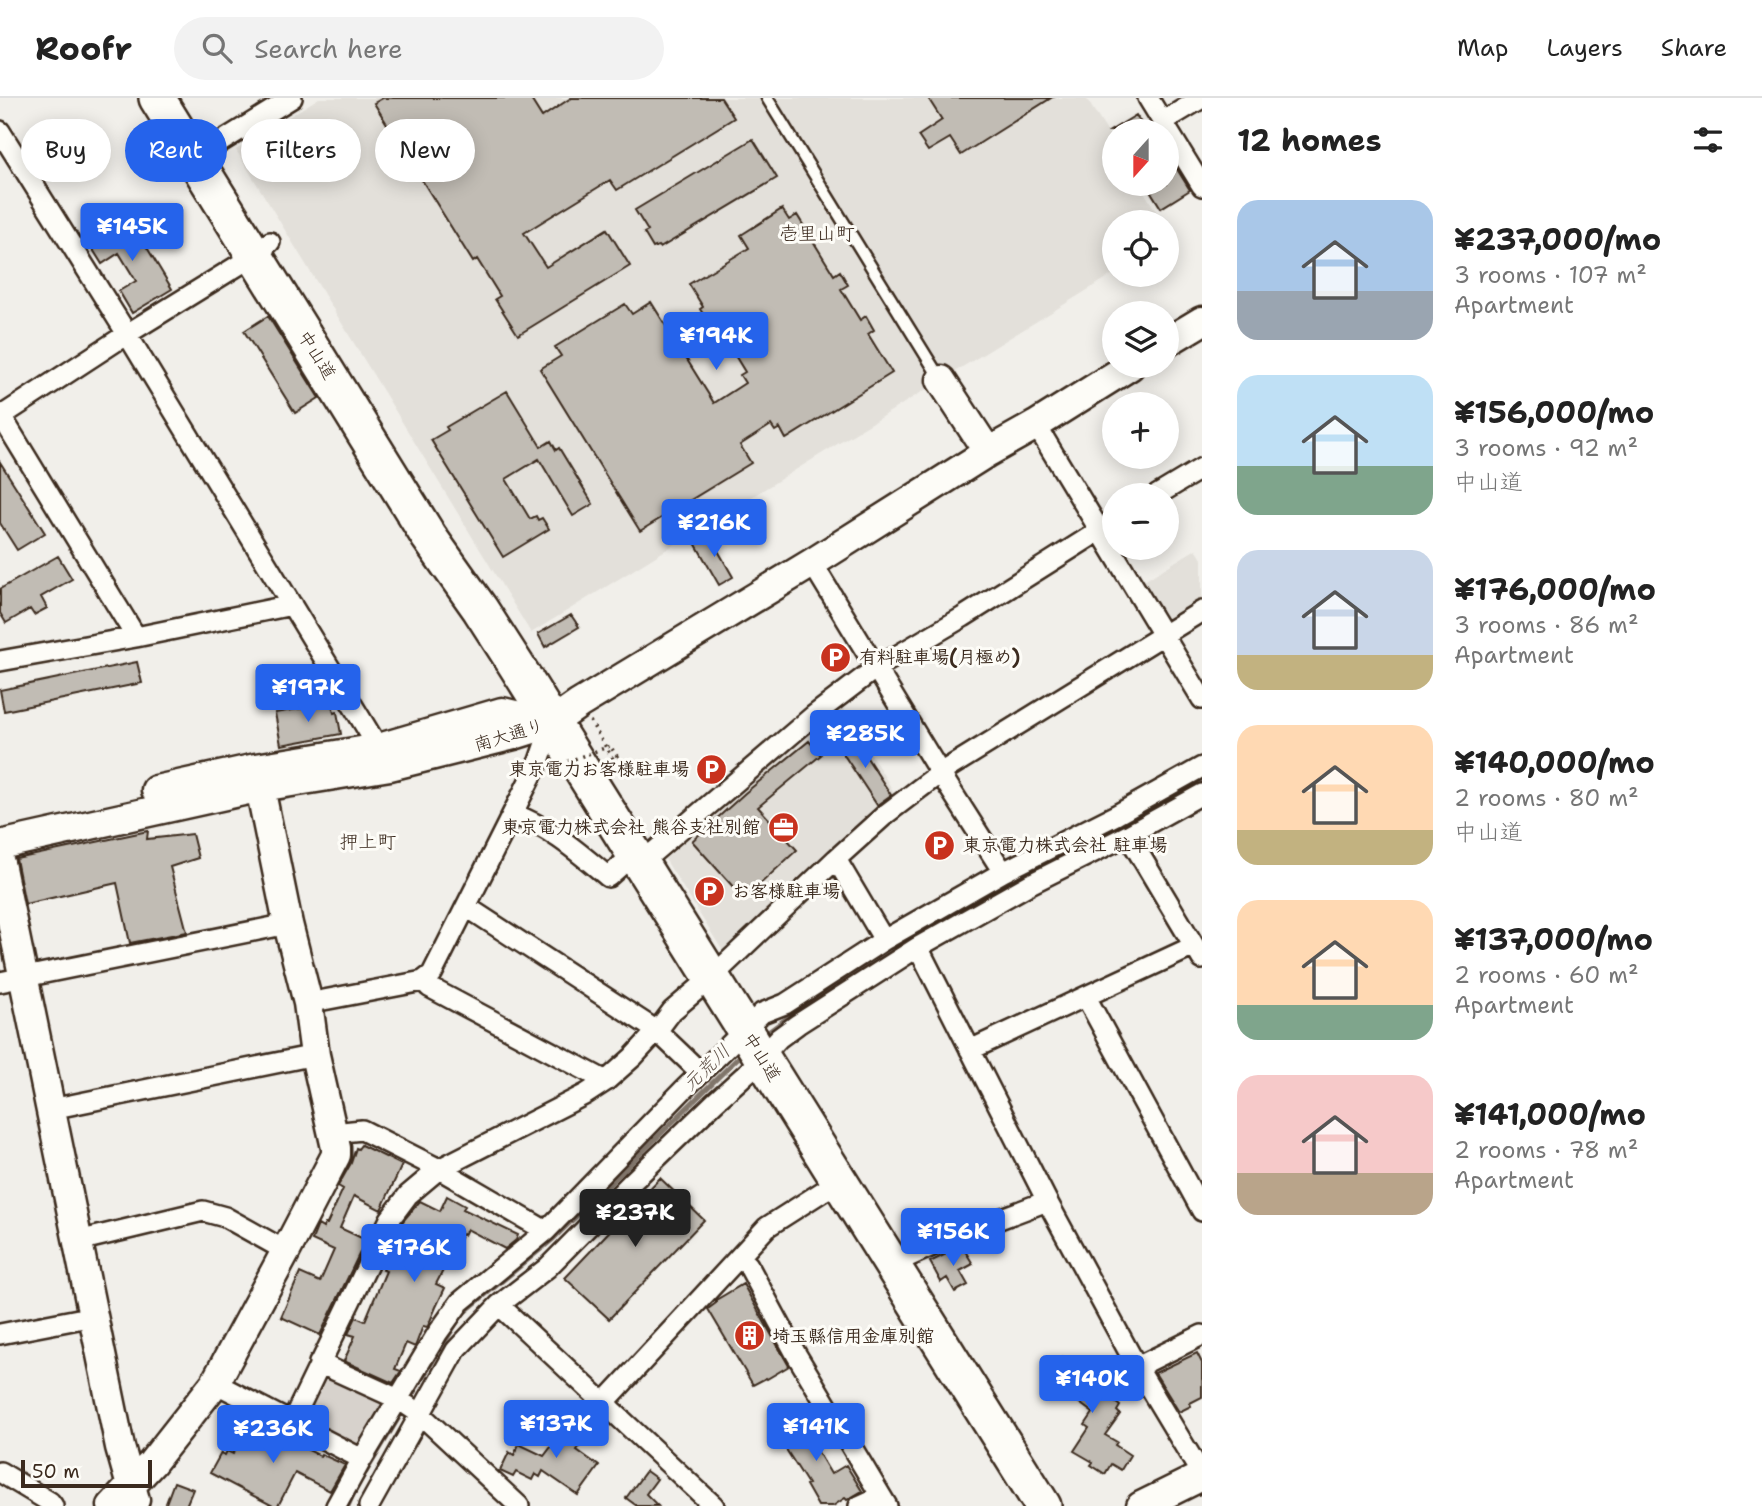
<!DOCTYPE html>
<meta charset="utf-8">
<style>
:root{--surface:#fff;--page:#f2f2f2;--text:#222;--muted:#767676;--line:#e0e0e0;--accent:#2563eb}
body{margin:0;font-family:"Shantell Sans","Klee One",sans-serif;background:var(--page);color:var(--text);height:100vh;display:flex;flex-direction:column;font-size:26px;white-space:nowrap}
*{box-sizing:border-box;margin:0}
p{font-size:23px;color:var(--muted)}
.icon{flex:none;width:38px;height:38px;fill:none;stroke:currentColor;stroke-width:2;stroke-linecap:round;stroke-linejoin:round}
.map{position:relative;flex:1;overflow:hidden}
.details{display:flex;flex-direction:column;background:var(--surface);width:560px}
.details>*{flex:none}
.top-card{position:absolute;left:21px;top:21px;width:665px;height:63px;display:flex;gap:14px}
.needle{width:46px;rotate:201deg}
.fabs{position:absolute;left:1102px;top:21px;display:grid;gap:14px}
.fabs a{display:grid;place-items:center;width:77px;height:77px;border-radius:50%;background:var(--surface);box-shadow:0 4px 18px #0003;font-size:35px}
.scale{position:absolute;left:21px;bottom:18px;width:131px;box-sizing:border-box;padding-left:7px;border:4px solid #3b2a1e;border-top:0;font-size:19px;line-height:24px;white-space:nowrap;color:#3b2a1e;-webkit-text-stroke:5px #fdfcf7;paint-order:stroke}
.price{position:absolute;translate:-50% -60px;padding:0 16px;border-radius:7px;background:var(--accent);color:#fff;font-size:23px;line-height:46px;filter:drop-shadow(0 2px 4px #0008)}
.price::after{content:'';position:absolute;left:50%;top:42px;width:21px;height:16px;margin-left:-10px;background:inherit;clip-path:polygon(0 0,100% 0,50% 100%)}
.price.selected{background:#222;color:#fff}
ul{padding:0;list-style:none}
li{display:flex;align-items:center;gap:21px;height:175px;padding:0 35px}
li span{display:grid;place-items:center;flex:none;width:196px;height:140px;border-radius:21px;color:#555}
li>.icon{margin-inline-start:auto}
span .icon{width:84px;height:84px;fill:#fffc;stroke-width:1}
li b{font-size:30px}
h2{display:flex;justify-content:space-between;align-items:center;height:84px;padding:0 35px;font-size:30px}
.tag{padding:0 24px;border-radius:32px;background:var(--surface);box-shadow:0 4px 18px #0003;font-size:24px;line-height:63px}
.tag.selected{background:var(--accent);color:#fff}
header{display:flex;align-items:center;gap:42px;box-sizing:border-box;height:98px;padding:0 35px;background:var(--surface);border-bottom:2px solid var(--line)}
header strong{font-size:33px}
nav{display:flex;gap:38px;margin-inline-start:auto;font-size:24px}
.search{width:490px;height:63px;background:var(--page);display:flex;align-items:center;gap:18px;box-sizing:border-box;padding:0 24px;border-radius:38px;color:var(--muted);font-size:26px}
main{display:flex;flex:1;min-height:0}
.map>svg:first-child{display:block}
.built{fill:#e3e0da}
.green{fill:#d7d2cc;stroke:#897e75;stroke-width:2}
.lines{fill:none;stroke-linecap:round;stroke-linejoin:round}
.stream{stroke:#80746b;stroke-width:5}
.building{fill:#c1bcb4;stroke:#3b2a1e;stroke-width:2}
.lane-casing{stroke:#3b2a1e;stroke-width:15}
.street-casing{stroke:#3b2a1e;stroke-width:24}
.secondary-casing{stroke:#3b2a1e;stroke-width:33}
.highway-casing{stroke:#3b2a1e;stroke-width:40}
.path{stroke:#3b2a1e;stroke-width:3.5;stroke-dasharray:2 5;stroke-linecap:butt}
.lane{stroke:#fdfcf7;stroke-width:10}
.street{stroke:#fdfcf7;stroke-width:19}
.secondary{stroke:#fdfcf7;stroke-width:28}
.highway{stroke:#fdfcf7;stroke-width:35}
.path-bridge{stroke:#3b2a1e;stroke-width:3.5;stroke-dasharray:2 5;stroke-linecap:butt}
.labels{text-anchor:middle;stroke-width:6;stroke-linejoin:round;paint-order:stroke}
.street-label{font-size:18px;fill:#3b2a1e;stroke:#fdfcf7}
.poi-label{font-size:18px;font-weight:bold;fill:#3b2a1e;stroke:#fdfcf7;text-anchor:start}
.neighbourhood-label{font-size:19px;fill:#3b2a1e;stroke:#fdfcf7}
.water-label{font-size:19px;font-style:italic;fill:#63554b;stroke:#fdfcf7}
</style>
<header>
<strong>Roofr</strong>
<div class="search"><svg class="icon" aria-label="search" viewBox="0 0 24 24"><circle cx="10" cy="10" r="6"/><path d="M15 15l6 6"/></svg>Search here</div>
<nav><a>Map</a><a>Layers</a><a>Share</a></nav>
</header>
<main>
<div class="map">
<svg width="1202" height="1408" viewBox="0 0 1202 1408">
<rect width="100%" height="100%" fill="#f1efea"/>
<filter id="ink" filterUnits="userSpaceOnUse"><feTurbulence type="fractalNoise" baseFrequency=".0143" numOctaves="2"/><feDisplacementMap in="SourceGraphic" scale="14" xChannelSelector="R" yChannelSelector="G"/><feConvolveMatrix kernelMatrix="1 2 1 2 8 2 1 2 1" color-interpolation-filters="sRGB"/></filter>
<g filter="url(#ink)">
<path class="built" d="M 319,0 L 1086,0 L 1115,46 L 1115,86 L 1139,86 L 1163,124 L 1115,124 L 1115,175 L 531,535 L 236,52 Z
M 1196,451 L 1202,461 L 1202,502 L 1164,524 L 1139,486 Z
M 841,607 L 898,701 L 726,858 L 665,761 L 819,623 Z"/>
<path class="green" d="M 322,1273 L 388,1305 L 363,1347 L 357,1349 L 300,1320 Z"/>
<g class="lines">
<path class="stream" d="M 763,938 L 802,909 L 978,801 L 1202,682
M 409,1302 L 462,1216 L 553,1141 L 745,953
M 366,1374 L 404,1311
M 348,1408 L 355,1392"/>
</g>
<path class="building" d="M 383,0 L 530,0 L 542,19 L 571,0 L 721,0 L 734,20 L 617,92 L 610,82 L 524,135 L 546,169 L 607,131 L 630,168 L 518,237 L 495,201 L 500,198 L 477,161 L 473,164 L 374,5 Z
M 928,0 L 1051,0 L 961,57 L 950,40 L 928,53 L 918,38 L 942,22 Z
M 1136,17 L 1146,33 L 1110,33 Z
M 753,41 L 777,80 L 660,150 L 658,148 L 653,150 L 644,135 L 648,133 L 635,112 Z
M 1167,55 L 1190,92 L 1161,110 L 1146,86 L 1167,86 Z
M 782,111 L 789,122 L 797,117 L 834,177 L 840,173 L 848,187 L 841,191 L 860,222 L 866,218 L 874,232 L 868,236 L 892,275 L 786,341 L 780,330 L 775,333 L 771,327 L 740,347 L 751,365 L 640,433 L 540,271 L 561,258 L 555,249 L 625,206 L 632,216 L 651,204 L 714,305 L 745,285 L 740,277 L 745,274 L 717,228 L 712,231 L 700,211 L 703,209 L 689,186 L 749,150 L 741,137 Z
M 128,118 L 172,191 L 132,215 L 119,193 L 136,183 L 119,155 L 102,166 L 87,142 Z
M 268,218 L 319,300 L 295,315 L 244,233 Z
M 507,293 L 541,349 L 551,343 L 556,352 L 559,350 L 593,406 L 573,418 L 539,361 L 506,381 L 530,421 L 536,418 L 538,422 L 542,420 L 549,431 L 503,459 L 431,342 L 448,332 L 446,329 Z
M 0,364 L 45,435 L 17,452 L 0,425 Z
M 708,435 L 733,479 L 719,487 L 694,443 Z
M 58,458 L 72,481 L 41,499 L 47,510 L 34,517 L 30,511 L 6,525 L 0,515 L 0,491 Z
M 571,517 L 579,529 L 545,549 L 538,536 Z
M 137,564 L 142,585 L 4,613 L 0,592 Z
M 332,605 L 334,615 L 337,614 L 341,636 L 281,647 L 275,615 Z
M 853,638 L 891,697 L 877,707 L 838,648 Z
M 809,643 L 821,657 L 758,709 L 797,752 L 744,801 L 692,743 L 745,695 Z
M 148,733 L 147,741 L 192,736 L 198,760 L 170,769 L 187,834 L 130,845 L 117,785 L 25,806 L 16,761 Z
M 361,1047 L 402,1067 L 381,1112 L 354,1098 L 340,1130 L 366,1142 L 320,1237 L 281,1219 L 300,1175 L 320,1184 L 334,1152 L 312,1142 L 318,1127 L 323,1130 L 325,1126 L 327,1126 L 343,1091 L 338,1088 L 351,1065 L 356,1050 L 358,1051 Z
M 660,1080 L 704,1122 L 609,1221 L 565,1180 Z
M 447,1098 L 465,1108 L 463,1111 L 518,1137 L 516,1142 L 505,1151 L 467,1131 L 464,1137 L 462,1136 L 436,1186 L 445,1190 L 436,1209 L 428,1228 L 427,1229 L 423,1228 L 415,1249 L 406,1245 L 395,1271 L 401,1273 L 393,1285 L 344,1263 L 355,1238 L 348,1236 L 356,1219 L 365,1223 L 386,1173 L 383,1172 L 403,1123 L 420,1103 L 440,1113 Z
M 962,1148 L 973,1166 L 960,1173 L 968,1187 L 955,1194 L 947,1180 L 941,1184 L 930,1164 Z
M 743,1186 L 789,1268 L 767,1281 L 766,1280 L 753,1287 L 708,1211 L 716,1205 L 716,1202 Z
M 1197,1255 L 1202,1265 L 1202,1299 L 1190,1305 L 1191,1308 L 1179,1314 L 1155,1275 Z
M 1063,1259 L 1095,1283 L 1100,1276 L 1113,1285 L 1105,1296 L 1120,1308 L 1117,1313 L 1120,1316 L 1105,1337 L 1117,1344 L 1115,1347 L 1130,1357 L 1121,1372 L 1111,1366 L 1105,1376 L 1091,1367 L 1093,1364 L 1074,1353 L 1089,1330 L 1085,1327 L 1093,1315 L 1047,1281 Z
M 814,1311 L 823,1325 L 806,1334 L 831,1376 L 846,1367 L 862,1393 L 847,1402 L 845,1400 L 833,1408 L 818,1408 L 806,1387 L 808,1386 L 775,1334 Z
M 251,1319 L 274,1331 L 273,1334 L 320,1358 L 321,1356 L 345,1367 L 330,1393 L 295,1375 L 278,1408 L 273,1408 L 210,1375 L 221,1355 L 225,1357 L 227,1353 L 233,1356 Z
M 561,1321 L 568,1326 L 570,1324 L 588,1338 L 577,1352 L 599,1368 L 578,1397 L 543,1373 L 540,1379 L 535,1376 L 532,1382 L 516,1374 L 513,1379 L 500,1373 L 509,1354 L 514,1357 L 519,1346 L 544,1358 L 560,1337 L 552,1332 Z
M 646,1373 L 657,1381 L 646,1396 L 658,1408 L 637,1408 L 626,1400 Z
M 174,1384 L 193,1391 L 186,1408 L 165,1408 Z"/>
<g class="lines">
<defs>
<path id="lane" d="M 767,0 L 941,282"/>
<path id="street" d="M 1148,0 L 1202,88
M 1162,24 L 1202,0
M 0,33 L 127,236 L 384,659
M 211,50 L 292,0
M 0,316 L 136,539
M 0,319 L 127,236 L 255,157 L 270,144
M 1036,327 L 1202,601
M 1157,397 L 1202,370
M 812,465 L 940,675 L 1003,774
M 0,563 L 136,539 L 292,507
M 513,716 C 550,729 578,754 608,779 L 635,755
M 1128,737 L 1202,861
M 836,761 L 884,842
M 641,765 L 813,618 L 876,570 L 963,519 L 1115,423
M 467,809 L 657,933 L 701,975
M 918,849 L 1047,1103 L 1137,1269 L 1202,1377
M 426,881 L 429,889 L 606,983
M 0,884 L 288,826
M 1086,899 L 1202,1113
M 308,905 L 423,883 L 432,876 L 539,663 L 552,625
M 970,952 L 1194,848
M 51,1011 L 315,957
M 333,1035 L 362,1032 L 439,1071 L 546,1133 L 683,992 L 762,915 L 785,906 L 884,842 L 1003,774 L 1116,717 L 1202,669
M 78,1143 L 203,1113 L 225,1119 L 286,1153
M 740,1159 L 748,1167 L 796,1256 L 887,1408
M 892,1166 L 952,1139 L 1047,1103
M 499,1207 L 714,1408
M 0,1236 L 94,1218
M 319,1265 L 398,1301 L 420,1316 L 519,1408
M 1137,1269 L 1202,1237
M 215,1285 L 362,1361
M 604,1305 L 767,1129 L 839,1083
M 291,1326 L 390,1121 L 408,1097 L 439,1071 L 586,996 L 606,983 L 633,959 L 657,933 L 672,913 L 712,879 L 836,761 L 886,716 L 940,675 L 1202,513
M 0,1374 L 50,1404 L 53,1408
M 336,1408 L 362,1361 L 437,1236 L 460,1204 L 546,1133
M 369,1408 L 456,1252 L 499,1207 L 547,1170 L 633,1083 L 715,1004 L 747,975 L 779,940 L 798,926 L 918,849 L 1030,786 L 1128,737 L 1202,696
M 859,1408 L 881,1398"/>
<path id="secondary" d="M 1167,244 L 1202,223
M 941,282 L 988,354
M 156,692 L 256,670 L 379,650 L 502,614 L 549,625
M 0,747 L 261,689 L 390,668 L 514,637 L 552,625 L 579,606 L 812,465 L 988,354 L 1036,327 L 1130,268
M 0,765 L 120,1349 L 135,1402
M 112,1408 L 152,1365 L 215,1285 L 286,1153 L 336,1057 L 336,1050 L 315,957 L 308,905 L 288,826 L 256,670
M 1141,1408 L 1202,1378"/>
<path id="highway" d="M 157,0 L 429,439 L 480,511 L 516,567 L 1043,1408"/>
</defs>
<use href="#lane" class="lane-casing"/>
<use href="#street" class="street-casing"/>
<use href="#secondary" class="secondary-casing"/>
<use href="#highway" class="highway-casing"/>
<path class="path" d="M 590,623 L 613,661 L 617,658 L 610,648"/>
<use href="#lane" class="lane"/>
<use href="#street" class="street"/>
<use href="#secondary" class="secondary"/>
<use href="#highway" class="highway"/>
<path class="path-bridge" d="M 555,668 L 610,648"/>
</g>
</g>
<defs>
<symbol id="parking-disc" viewBox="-11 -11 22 22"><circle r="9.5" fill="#c8321e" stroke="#fdfcf7"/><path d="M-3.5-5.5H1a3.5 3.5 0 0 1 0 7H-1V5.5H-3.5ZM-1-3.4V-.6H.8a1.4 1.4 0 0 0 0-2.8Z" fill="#fff"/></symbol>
<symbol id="office-disc" viewBox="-11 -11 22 22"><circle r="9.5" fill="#c8321e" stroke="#fdfcf7"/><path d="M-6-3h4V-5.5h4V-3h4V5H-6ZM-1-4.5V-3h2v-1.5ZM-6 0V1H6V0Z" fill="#fff"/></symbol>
<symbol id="building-disc" viewBox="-11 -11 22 22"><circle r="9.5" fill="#c8321e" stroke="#fdfcf7"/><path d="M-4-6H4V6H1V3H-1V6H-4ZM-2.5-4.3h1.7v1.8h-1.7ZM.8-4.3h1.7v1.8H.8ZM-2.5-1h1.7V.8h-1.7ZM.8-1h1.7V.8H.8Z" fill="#fff"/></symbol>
</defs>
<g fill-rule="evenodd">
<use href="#parking-disc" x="818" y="542" width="35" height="35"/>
<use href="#parking-disc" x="694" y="654" width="35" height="35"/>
<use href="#office-disc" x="766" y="712" width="35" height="35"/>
<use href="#parking-disc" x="922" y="730" width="35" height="35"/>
<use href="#parking-disc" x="692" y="776" width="35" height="35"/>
<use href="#building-disc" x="732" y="1220" width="35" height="35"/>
</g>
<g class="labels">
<g class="street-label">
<text transform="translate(317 257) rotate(58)" y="6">中山道</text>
<text transform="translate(509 637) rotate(-17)" y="6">南大通り</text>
<text transform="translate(762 959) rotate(58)" y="6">中山道</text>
</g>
<g class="poi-label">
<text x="859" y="565">有料駐車場(月極め)</text>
<text x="689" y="677" text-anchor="end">東京電力お客様駐車場</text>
<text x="760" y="735" text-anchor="end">東京電力株式会社 熊谷支社別館</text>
<text x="963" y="753">東京電力株式会社 駐車場</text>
<text x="732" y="799">お客様駐車場</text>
<text x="772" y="1244">埼玉縣信用金庫別館</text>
</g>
<g class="neighbourhood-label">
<text x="817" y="142">壱里山町</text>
<text x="368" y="750">押上町</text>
</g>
<g class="water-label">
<text transform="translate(706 969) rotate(-44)" y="7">元荒川</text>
</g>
</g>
</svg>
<div class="fabs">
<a><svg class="needle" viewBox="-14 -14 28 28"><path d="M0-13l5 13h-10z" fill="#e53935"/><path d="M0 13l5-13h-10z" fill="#767676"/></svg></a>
<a><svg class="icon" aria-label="locate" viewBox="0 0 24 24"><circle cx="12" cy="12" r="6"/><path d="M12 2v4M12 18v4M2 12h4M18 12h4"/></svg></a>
<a><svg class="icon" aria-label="layers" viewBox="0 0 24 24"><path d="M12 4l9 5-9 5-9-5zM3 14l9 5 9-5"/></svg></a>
<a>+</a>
<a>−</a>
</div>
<div class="scale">50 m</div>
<b class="price" style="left:132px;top:165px">¥145K</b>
<b class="price" style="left:716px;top:274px">¥194K</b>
<b class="price" style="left:714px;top:461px">¥216K</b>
<b class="price" style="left:308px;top:626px">¥197K</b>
<b class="price" style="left:865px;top:672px">¥285K</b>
<b class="price selected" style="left:635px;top:1151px">¥237K</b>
<b class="price" style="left:953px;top:1170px">¥156K</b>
<b class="price" style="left:414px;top:1186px">¥176K</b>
<b class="price" style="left:1092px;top:1317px">¥140K</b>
<b class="price" style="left:556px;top:1362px">¥137K</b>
<b class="price" style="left:816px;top:1365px">¥141K</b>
<b class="price" style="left:273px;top:1367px">¥236K</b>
<div class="top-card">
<a class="tag">Buy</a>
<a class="tag selected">Rent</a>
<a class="tag">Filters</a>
<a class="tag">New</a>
</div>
</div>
<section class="details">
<h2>12 homes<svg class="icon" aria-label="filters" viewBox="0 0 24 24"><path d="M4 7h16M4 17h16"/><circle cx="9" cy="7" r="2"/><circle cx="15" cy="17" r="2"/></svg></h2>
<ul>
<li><span style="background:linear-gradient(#a9c7e8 65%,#9aa5b1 0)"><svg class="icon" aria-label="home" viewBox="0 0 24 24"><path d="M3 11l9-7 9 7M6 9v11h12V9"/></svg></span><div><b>¥237,000/mo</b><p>3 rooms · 107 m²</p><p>Apartment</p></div></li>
<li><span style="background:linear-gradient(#bfe0f5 65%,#7fa58c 0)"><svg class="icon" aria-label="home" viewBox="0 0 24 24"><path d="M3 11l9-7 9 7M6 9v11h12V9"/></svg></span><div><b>¥156,000/mo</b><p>3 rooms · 92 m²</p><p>中山道</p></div></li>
<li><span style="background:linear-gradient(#c9d6e8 75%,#c2b280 0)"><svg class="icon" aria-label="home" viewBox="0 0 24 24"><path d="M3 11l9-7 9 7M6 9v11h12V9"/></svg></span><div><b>¥176,000/mo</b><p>3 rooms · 86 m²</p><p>Apartment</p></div></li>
<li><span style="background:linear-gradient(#ffd9b3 75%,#c2b280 0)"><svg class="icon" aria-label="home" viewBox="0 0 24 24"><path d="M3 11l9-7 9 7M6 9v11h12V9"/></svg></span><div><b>¥140,000/mo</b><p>2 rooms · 80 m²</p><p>中山道</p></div></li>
<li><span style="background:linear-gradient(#ffd9b3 75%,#7fa58c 0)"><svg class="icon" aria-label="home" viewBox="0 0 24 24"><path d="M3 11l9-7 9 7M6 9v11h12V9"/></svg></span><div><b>¥137,000/mo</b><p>2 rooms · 60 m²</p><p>Apartment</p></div></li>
<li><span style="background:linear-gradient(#f6c9c9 70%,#b9a48a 0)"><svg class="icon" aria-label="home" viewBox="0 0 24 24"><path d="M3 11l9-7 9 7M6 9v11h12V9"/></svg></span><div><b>¥141,000/mo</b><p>2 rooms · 78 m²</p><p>Apartment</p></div></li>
</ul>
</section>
</main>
